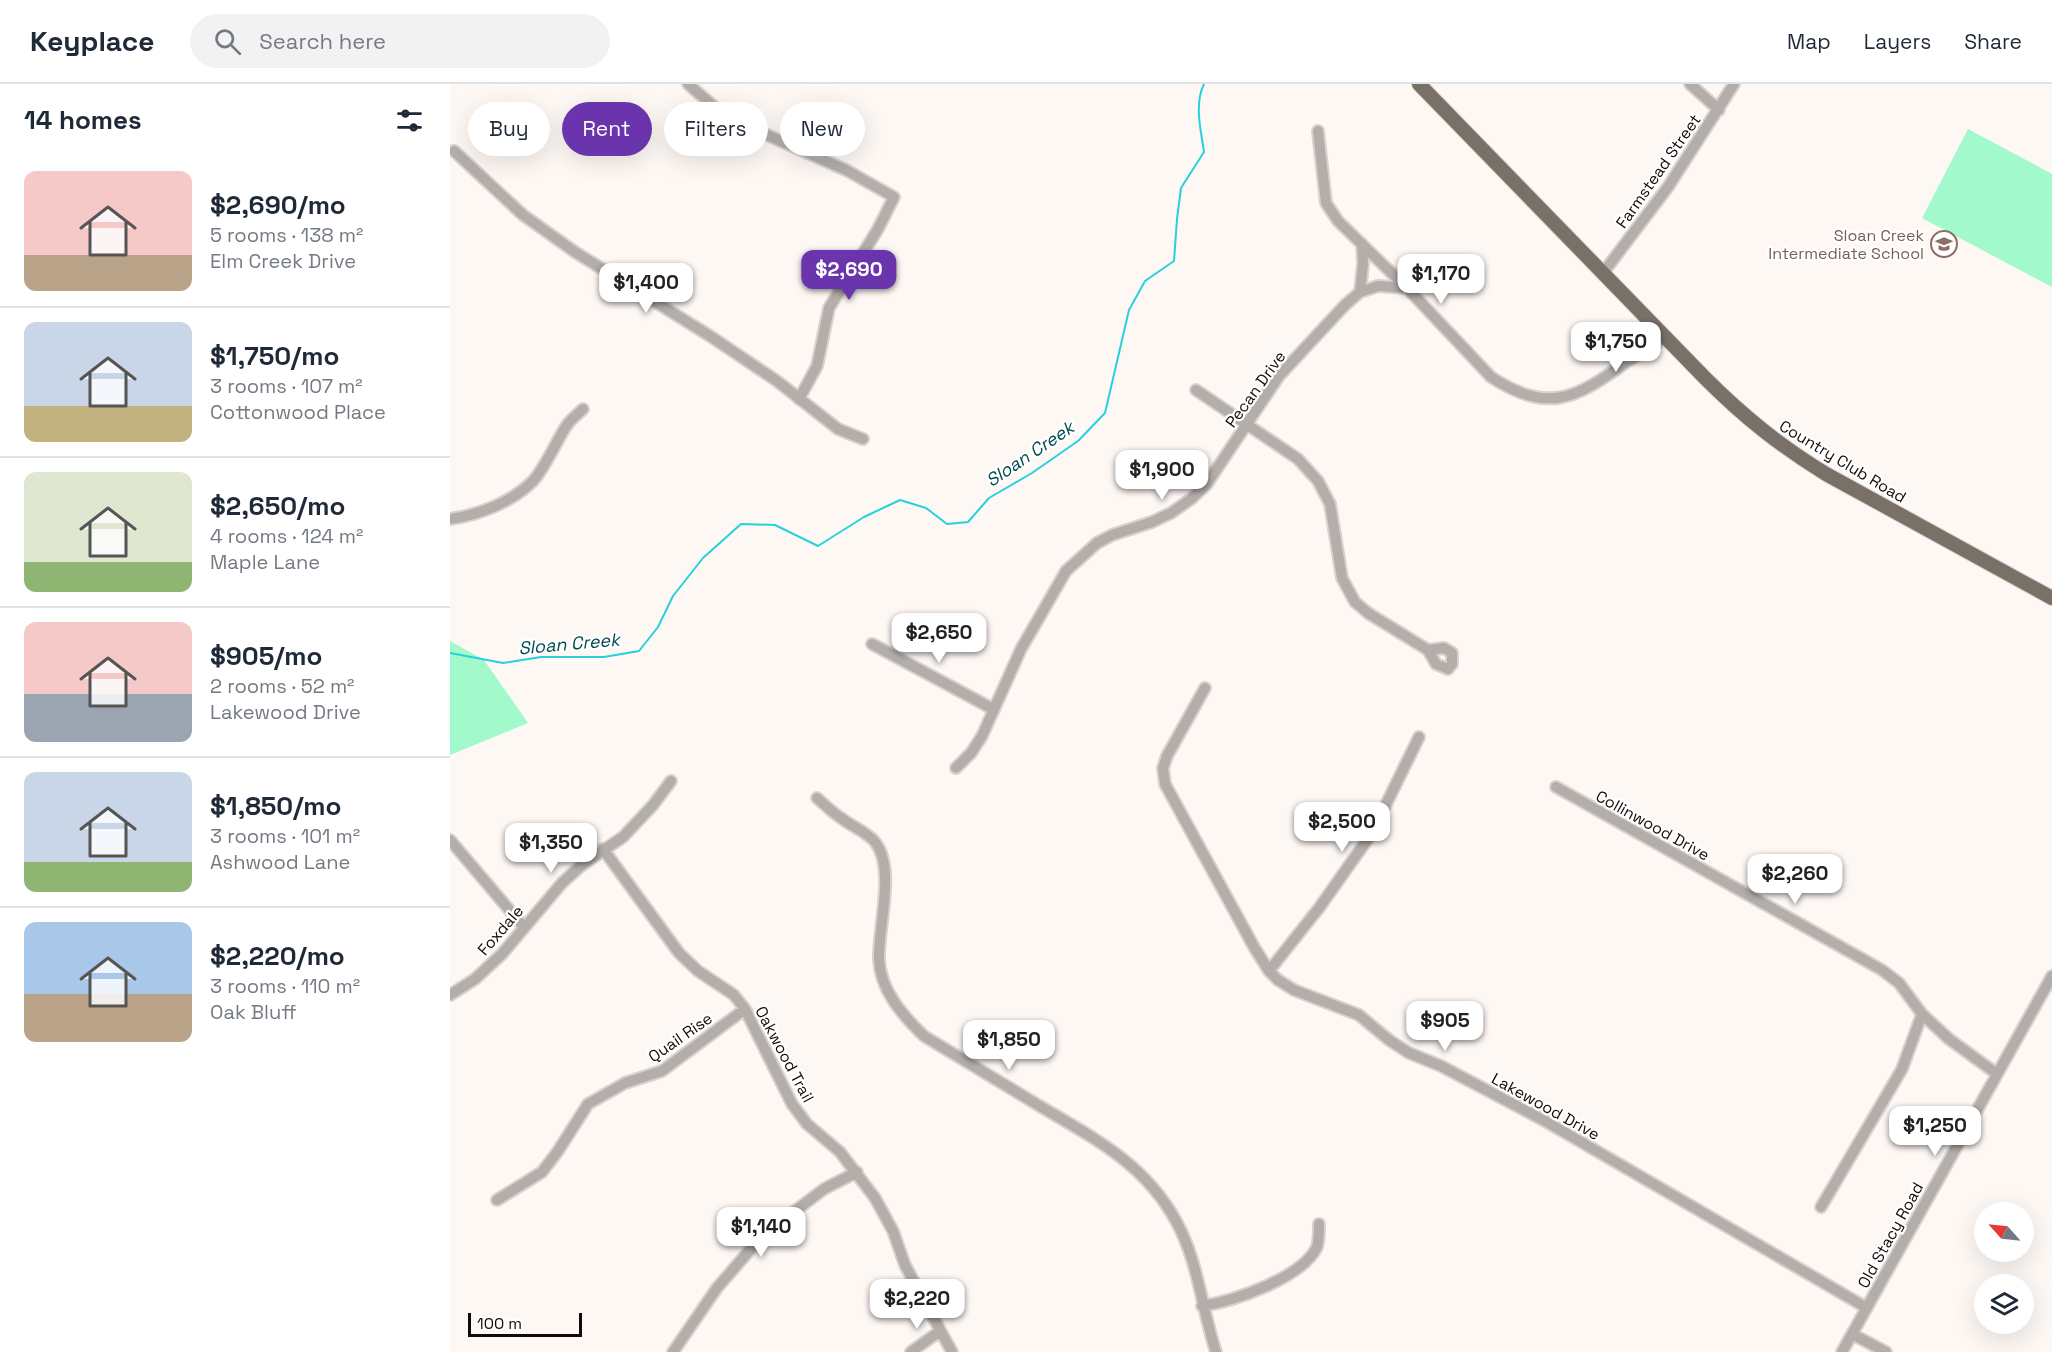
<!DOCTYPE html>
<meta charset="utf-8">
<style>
:root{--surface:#fff;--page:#f2f2f3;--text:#1f2937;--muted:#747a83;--line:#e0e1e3;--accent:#6a35ac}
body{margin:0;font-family:"Space Grotesk",sans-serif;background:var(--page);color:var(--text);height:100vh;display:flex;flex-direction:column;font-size:22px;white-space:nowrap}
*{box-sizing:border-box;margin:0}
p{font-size:20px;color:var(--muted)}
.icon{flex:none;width:33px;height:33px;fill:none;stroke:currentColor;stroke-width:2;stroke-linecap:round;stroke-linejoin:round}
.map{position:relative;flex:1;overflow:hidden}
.details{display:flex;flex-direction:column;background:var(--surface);width:450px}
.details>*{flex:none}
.guide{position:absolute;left:18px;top:18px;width:570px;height:54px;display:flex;gap:12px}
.needle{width:39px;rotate:297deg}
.buttons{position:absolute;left:1524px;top:1118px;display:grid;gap:12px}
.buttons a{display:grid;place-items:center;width:60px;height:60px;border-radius:50%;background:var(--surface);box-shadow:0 6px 24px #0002;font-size:30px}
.scale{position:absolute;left:18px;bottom:15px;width:114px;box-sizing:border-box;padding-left:6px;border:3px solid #110c0a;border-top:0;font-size:16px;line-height:21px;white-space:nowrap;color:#110c0a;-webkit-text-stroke:4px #fff;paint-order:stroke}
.price{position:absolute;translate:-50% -51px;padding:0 14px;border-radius:12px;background:#fff;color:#222;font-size:20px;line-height:39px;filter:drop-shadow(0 2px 3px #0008)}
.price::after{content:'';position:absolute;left:50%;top:36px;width:18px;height:14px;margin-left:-9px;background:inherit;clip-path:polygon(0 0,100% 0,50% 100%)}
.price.on{background:var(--accent);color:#fff}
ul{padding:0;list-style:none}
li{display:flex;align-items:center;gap:18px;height:150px;padding:0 24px}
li+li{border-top:2px solid var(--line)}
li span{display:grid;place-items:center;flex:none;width:168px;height:120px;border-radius:12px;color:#555}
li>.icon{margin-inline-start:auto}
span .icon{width:72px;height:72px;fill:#fffc;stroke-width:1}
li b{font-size:26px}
h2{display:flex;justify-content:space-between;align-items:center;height:72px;padding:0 24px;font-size:26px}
.chip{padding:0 21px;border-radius:27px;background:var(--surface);box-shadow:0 6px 24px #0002;font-size:21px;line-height:54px}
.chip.on{background:var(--accent);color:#fff}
header{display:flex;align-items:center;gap:36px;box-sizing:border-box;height:84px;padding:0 30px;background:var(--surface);border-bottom:2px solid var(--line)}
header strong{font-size:28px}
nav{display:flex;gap:33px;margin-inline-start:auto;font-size:21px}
.search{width:420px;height:54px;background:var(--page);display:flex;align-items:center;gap:15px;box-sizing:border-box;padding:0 21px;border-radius:33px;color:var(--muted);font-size:22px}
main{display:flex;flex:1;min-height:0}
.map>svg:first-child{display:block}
.green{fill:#a2f9cb}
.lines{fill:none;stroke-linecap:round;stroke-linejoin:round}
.stream{stroke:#26d1dd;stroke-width:2}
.minor-casing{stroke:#d8d2cf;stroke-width:14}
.major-casing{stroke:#d8d2cf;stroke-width:16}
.minor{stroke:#b3aeaa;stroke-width:10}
.major{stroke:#797068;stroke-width:14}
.labels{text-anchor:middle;stroke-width:4.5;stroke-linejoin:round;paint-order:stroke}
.street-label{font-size:16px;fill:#110c0a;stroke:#fff}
.education-label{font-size:16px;fill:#785e54;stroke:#fff;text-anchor:end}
.water-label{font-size:18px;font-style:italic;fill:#014b50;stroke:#fff}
</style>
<header>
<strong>Keyplace</strong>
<div class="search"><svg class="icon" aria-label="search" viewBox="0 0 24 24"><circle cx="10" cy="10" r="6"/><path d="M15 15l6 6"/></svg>Search here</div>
<nav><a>Map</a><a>Layers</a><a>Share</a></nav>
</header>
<main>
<section class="details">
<h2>14 homes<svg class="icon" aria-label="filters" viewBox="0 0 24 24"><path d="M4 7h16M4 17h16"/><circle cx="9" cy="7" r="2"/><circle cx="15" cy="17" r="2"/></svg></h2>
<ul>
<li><span style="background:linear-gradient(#f6c9c9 70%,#b9a48a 0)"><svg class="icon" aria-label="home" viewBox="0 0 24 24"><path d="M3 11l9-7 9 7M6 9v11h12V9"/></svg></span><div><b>$2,690/mo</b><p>5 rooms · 138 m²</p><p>Elm Creek Drive</p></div></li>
<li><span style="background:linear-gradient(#c9d6e8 70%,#c2b280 0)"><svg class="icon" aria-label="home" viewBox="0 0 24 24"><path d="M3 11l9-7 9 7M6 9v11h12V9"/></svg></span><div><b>$1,750/mo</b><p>3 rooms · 107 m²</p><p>Cottonwood Place</p></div></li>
<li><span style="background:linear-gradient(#dfe7d0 75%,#8fb573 0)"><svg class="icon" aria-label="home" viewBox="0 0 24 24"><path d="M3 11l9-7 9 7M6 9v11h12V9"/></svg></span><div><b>$2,650/mo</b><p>4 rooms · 124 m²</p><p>Maple Lane</p></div></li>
<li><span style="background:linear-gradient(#f6c9c9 60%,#9aa5b1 0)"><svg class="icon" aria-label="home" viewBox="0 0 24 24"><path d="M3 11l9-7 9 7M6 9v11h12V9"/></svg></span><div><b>$905/mo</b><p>2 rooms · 52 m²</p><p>Lakewood Drive</p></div></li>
<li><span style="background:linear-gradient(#c9d6e8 75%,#8fb573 0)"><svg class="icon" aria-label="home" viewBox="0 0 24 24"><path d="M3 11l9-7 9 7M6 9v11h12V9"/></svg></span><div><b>$1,850/mo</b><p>3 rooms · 101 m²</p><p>Ashwood Lane</p></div></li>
<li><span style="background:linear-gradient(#a9c7e8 60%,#b9a48a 0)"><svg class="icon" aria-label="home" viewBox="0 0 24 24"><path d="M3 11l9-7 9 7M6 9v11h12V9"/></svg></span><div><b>$2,220/mo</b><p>3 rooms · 110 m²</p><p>Oak Bluff</p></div></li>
</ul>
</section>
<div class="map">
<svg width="1602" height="1268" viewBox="0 0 1602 1268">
<rect width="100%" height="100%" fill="#fef8f5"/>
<path class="green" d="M 1518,45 L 1602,90 L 1602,203 L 1472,134 Z
M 0,557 L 34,576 L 78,639 L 0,671 Z"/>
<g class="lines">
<path class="stream" d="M 0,569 L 53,579 L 91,573 L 154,573 L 189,567 L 208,543 L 223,512 L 253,474 L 291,440 L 325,441 L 368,462 L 414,433 L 450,416 L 476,424 L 497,440 L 518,438 L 539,414 L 582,389 L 628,357 L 655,329 L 679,226 L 695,197 L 724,177 L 727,135 L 731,104 L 754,68 C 751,47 744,20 754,0"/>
<defs>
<path id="minor" d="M 238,0 L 268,26 L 297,42 L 396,86 L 444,113 L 428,145 L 379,224 L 367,282 L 349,315
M 1240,0 L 1269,26
M 868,47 L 876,119 L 888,137 L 957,204 L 1041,293 C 1098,330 1126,315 1176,278
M 4,67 L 73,131 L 125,168 L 260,252 L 327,297 L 388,345 L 413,355
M 1153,189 L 1218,103 L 1284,0
M 910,208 L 913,180 L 912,160
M 1203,240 L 1181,265 L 1176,278 L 1203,263 L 1215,252
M 746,306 L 848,375 L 868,397 L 880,420 L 892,494 L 905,518 L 918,529 L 978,566 L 986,580 L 998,585 L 1002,580 L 1002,569 L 994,564 L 978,566
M 0,435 C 29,431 62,418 83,397 C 97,381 105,359 117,341 C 121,335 128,330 133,325
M 422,560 L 543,625
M 755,604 L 717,672 L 713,684 L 715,700 L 804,863 L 819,887 L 828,896 L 844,906 L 909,931 L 939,956 L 959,969 L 991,982 L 1095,1037 L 1417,1224
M 506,684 L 521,669 L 532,652 L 571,565 L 616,487 L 647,459 L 662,451 L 702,438 L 721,429 L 741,415 L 756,401 L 829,292 L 895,221 L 910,208 L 928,202 L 957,204
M 1106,703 L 1432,886 L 1449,899 L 1472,930 L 1499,955 L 1547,990
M 367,714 C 375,721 382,728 391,734 C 401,742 417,748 425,758 C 446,784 428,843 429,875 C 430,906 453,932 474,952 C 512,975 550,998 588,1021 C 647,1056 702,1083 732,1149 C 749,1186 753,1229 766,1268
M 0,756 L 73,842
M 153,765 L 229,869 L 248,887 L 284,911 L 295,925 L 342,1020 L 357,1040 L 390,1068 L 425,1114 L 443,1147 L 455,1181 L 502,1268
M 819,887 L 869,824 L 922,749 L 969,653
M 0,911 L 25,895 L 52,870 L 112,799 L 133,780 L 173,753 L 203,721 L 221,697
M 47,1116 L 92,1088 L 108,1067 L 138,1020 L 175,999 L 212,987 L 295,925
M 1371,1123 L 1452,985 L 1472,930
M 752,1222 C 784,1217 852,1194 867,1163 C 869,1157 869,1146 869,1140
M 1402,1250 L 1436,1268
M 223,1268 L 267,1204 L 312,1152 L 374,1105 L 407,1088
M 461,1268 L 490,1247
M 1392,1268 L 1602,892"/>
<path id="major" d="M 969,0 L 1255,294 C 1294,333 1329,361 1376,390 L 1602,514"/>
</defs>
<use href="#minor" class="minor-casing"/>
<use href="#major" class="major-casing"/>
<use href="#minor" class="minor"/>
<use href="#major" class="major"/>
</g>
<defs>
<symbol id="school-ring" viewBox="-11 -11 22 22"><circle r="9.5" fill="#fff" stroke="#8d6e63" stroke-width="1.5"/><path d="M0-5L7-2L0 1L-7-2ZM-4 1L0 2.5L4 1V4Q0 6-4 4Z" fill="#8d6e63"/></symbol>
</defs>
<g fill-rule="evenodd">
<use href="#school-ring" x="1479" y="145" width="30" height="30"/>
</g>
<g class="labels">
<g class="street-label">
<text transform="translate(1208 87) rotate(-55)" y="6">Farmstead Street</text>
<text transform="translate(805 305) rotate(-54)" y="6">Pecan Drive</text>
<text transform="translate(1393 377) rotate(31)" y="6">Country Club Road</text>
<text transform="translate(1203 741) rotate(29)" y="6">Collinwood Drive</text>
<text transform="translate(50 846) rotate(-49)" y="6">Foxdale</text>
<text transform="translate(230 953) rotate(-35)" y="6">Quail Rise</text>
<text transform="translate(335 970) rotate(62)" y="6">Oakwood Trail</text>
<text transform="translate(1096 1022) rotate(29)" y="6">Lakewood Drive</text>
<text transform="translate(1440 1151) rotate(-61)" y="6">Old Stacy Road</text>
</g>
<g class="education-label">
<text x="1474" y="157">Sloan Creek<tspan x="1474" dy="18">Intermediate School</tspan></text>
</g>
<g class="water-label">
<text transform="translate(580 370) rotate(-34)" y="6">Sloan Creek</text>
<text transform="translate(119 560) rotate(-5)" y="6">Sloan Creek</text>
</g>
</g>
</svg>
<div class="buttons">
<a><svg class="needle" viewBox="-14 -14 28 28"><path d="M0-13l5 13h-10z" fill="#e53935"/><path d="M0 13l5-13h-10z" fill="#747a83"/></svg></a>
<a><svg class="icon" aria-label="layers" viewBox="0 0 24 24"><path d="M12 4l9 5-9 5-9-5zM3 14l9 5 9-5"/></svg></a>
</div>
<div class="scale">100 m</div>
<b class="price on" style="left:399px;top:217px">$2,690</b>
<b class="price" style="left:991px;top:221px">$1,170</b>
<b class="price" style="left:196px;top:230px">$1,400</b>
<b class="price" style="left:1166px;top:289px">$1,750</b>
<b class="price" style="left:712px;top:417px">$1,900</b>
<b class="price" style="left:489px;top:580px">$2,650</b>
<b class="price" style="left:892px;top:769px">$2,500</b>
<b class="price" style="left:101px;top:790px">$1,350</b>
<b class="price" style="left:1345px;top:821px">$2,260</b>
<b class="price" style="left:995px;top:968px">$905</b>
<b class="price" style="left:559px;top:987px">$1,850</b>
<b class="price" style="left:1485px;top:1073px">$1,250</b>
<b class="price" style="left:311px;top:1174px">$1,140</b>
<b class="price" style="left:467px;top:1246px">$2,220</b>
<div class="guide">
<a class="chip">Buy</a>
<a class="chip on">Rent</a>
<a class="chip">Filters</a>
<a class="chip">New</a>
</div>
</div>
</main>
